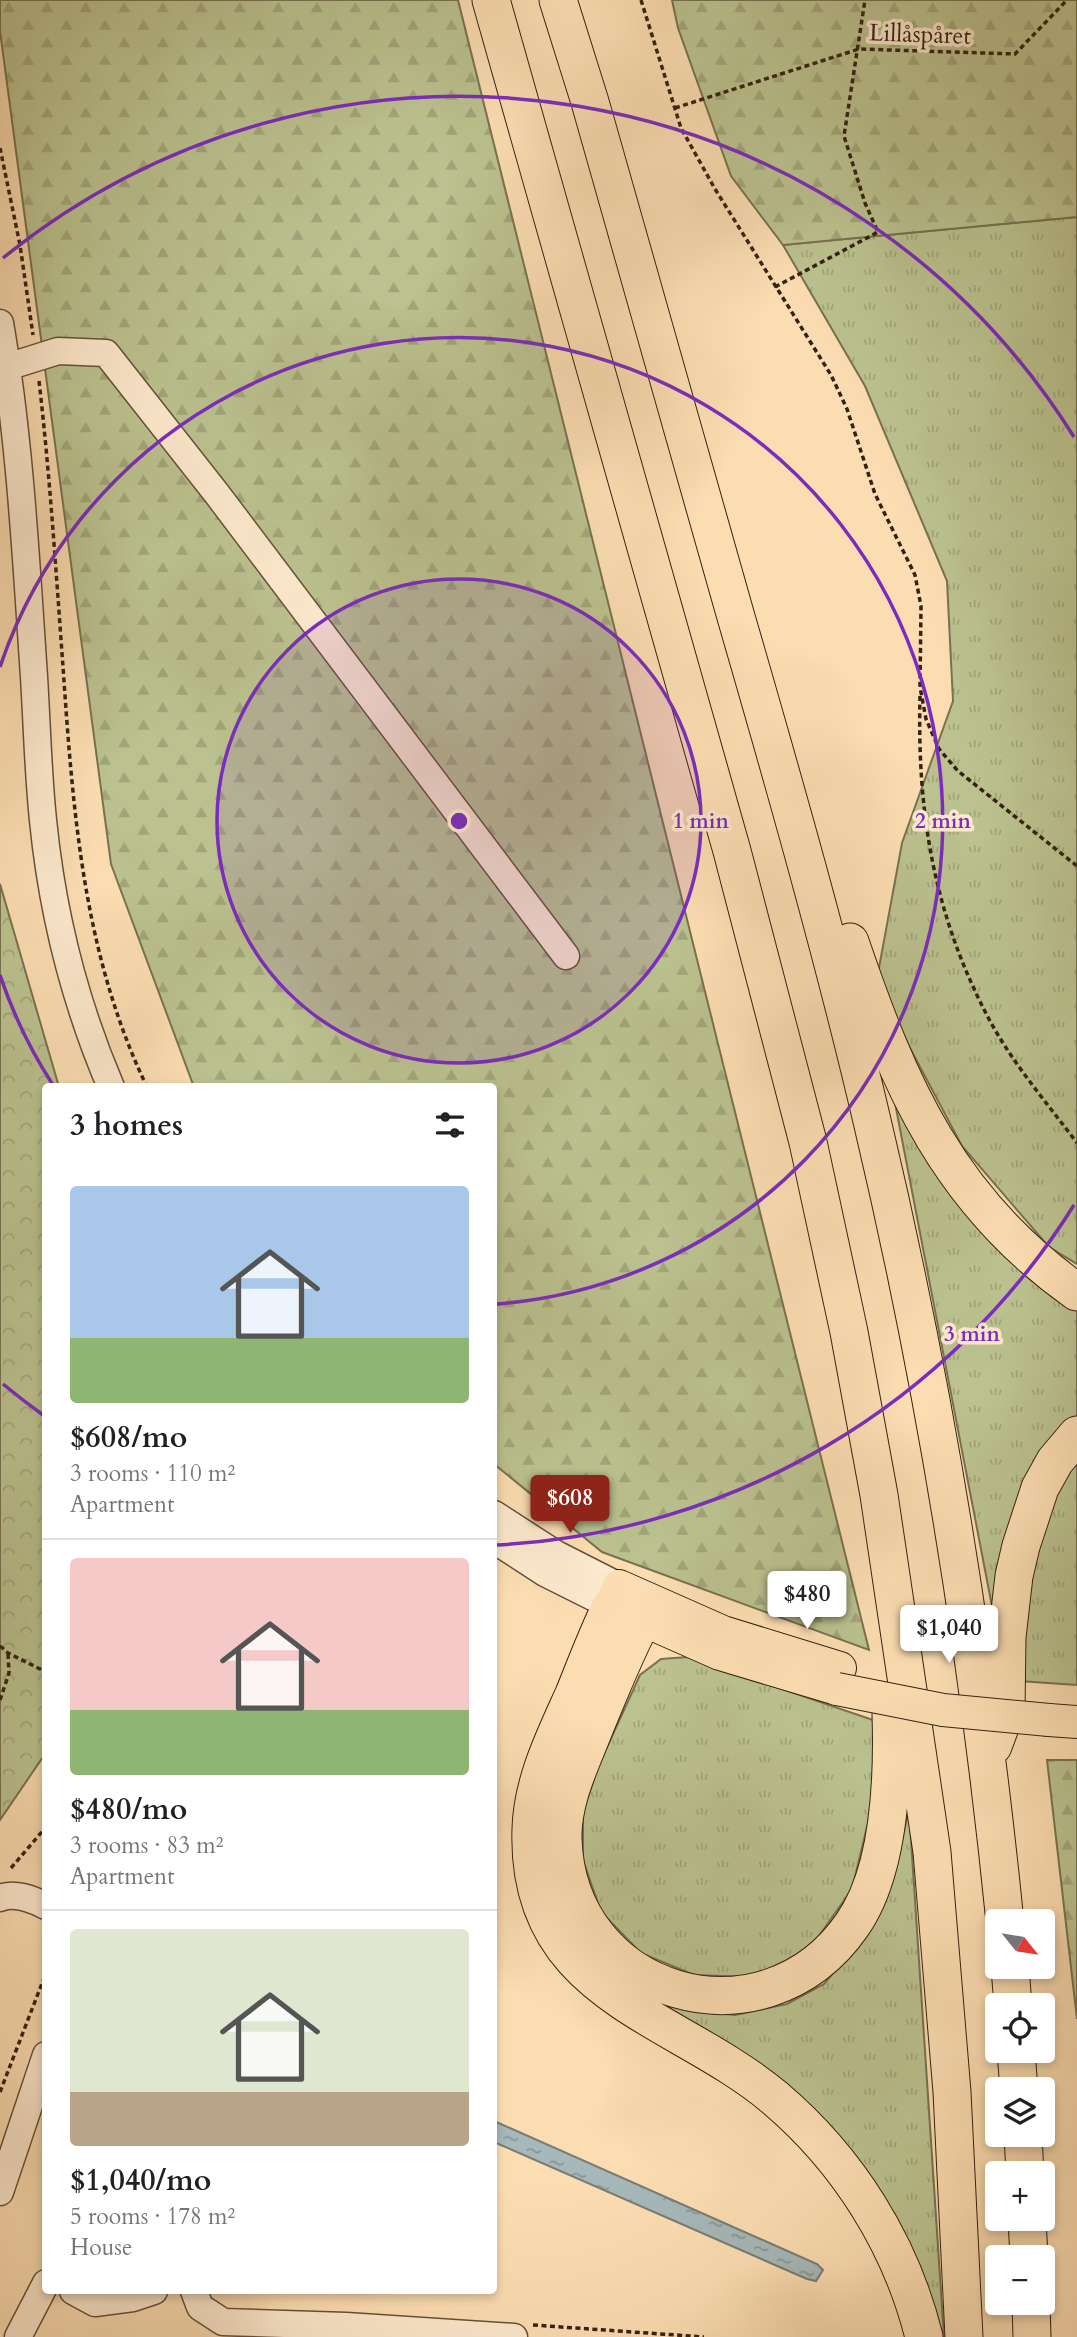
<!DOCTYPE html>
<meta charset="utf-8">
<style>
:root{--surface:#fff;--page:#f6f6f6;--text:#202124;--muted:#757577;--line:#e0e0e0;--accent:#8f2418}
body{margin:0;font-family:Cardo,serif;background:var(--page);color:var(--text);height:100vh;display:flex;flex-direction:column;font-size:26px;white-space:nowrap}
*{box-sizing:border-box;margin:0}
p{font-size:23px;color:var(--muted)}
.icon{flex:none;width:38px;height:38px;fill:none;stroke:currentColor;stroke-width:2;stroke-linecap:round;stroke-linejoin:round}
.map{position:relative;flex:1;overflow:hidden}
.side{position:absolute;left:42px;top:1083px;width:455px;height:1211px;display:flex;flex-direction:column;background:var(--surface);border-radius:7px;box-shadow:0 4px 10px #0003}
.side>*{flex:none}
.needle{width:46px;rotate:120deg}
.buttons{position:absolute;left:985px;top:1909px;display:grid;gap:14px}
.buttons a{display:grid;place-items:center;width:70px;height:70px;border-radius:7px;background:var(--surface);box-shadow:0 4px 10px #0003;font-size:35px}
.price{position:absolute;translate:-50% -60px;padding:0 16px;border-radius:7px;background:#fff;color:#222;font-size:23px;line-height:46px;filter:drop-shadow(0 2px 4px #0008)}
.price::after{content:'';position:absolute;left:50%;top:42px;width:21px;height:16px;margin-left:-10px;background:inherit;clip-path:polygon(0 0,100% 0,50% 100%)}
.price.current{background:var(--accent);color:#fff}
ul{padding:0;list-style:none}
li{display:grid;align-content:center;gap:14px;height:371px;padding:0 28px}
li+li{border-top:2px solid var(--line)}
li span{display:grid;place-items:center;height:217px;border-radius:7px;color:#555}
li>.icon{margin-inline-start:auto}
span .icon{width:126px;height:126px;fill:#fffc;stroke-width:1}
li b{font-size:30px}
h2{display:flex;justify-content:space-between;align-items:center;height:84px;padding:0 28px;font-size:30px}
.map>svg:first-child{display:block}
.grass{fill:url(#grass-tufts);stroke:#787250;stroke-width:2}
.forest{fill:url(#forest-firs);stroke:#787250;stroke-width:2}
.park{fill:url(#park-crowns);stroke:#787250;stroke-width:2}
.water{fill:url(#water-ripples);stroke:#787c75;stroke-width:2}
.lines{fill:none;stroke-linecap:round;stroke-linejoin:round}
.minor-casing{stroke:#665138;stroke-width:29}
.major-casing{stroke:#342210;stroke-width:34}
.highway-casing{stroke:#342210;stroke-width:39}
.path{stroke:#342210;stroke-width:3.5;stroke-dasharray:5 3.5;stroke-linecap:butt}
.minor{stroke:#fde9cd;stroke-width:26}
.major{stroke:#fcddb2;stroke-width:32}
.highway{stroke:#fcddb2;stroke-width:37}
.major-bridge-casing{stroke:#342210;stroke-width:34;stroke-linecap:butt}
.major-bridge{stroke:#fcddb2;stroke-width:32}
.ring{fill:none;stroke:#7b2cbf;stroke-width:3.5}
.labels{text-anchor:middle;stroke-width:7;stroke-linejoin:round;paint-order:stroke}
.street-label{font-size:24px;fill:#342210;stroke:#fde9cd}
.centre{fill:#7b2cbf;stroke:#fde9cd;stroke-width:3.5}
.ring-label{font-size:21px;text-anchor:middle;font-weight:bold;fill:#7b2cbf;stroke:#fde9cd;stroke-width:7;stroke-linejoin:round;paint-order:stroke}
</style>
<div class="map">
<svg width="1077" height="2337" viewBox="0 0 1077 2337">
<defs>
<pattern id="grass-tufts" width="24" height="20" patternUnits="userSpaceOnUse" patternTransform="scale(1.75)"><rect width="24" height="20" fill="#bbc28f"/><path d="M3 7l-1-3M5 7V3M7 7l1-3M15 17l-1-3M17 17v-4M19 17l1-3" fill="none" stroke="#a1a67a"/></pattern>
<pattern id="forest-firs" width="22" height="20" patternUnits="userSpaceOnUse" patternTransform="scale(1.75)"><rect width="22" height="20" fill="#bbc28f"/><path d="M5 1l3.5 6h-7zM16 11l3.5 6h-7z" fill="#a1a67a"/></pattern>
<pattern id="park-crowns" width="20" height="18" patternUnits="userSpaceOnUse" patternTransform="scale(1.75)"><rect width="20" height="18" fill="#bbc28f"/><path d="M2 6a3 3 0 1 1 6 0M12 15a3 3 0 1 1 6 0" fill="none" stroke="#a1a67a"/></pattern>
<pattern id="water-ripples" width="26" height="14" patternUnits="userSpaceOnUse" patternTransform="scale(1.75)"><rect width="26" height="14" fill="#a6b8b9"/><path d="M2 4q2-2 4 0t4 0M15 11q2-2 4 0t4 0" fill="none" stroke="#889595"/></pattern>
</defs>
<rect width="100%" height="100%" fill="#fcddb2"/>
<filter id="stains"><feTurbulence type="fractalNoise" baseFrequency=".00286" numOctaves="4"/><feColorMatrix values="0 0 0 0 .2 0 0 0 0 .09 0 0 0 0 .02 0 0 0 .5 -.17"/></filter>
<radialGradient id="worn" r=".72"><stop offset=".6" stop-color="#630" stop-opacity="0"/><stop offset="1" stop-color="#630" stop-opacity=".3"/></radialGradient>
<path class="grass" d="M 1077,217 L 1077,1264 L 1049,1247 L 962,1146 L 876,984 L 902,843 L 953,701 L 947,581 L 865,386 L 783,245 Z
M 895,1103 L 962,1208 L 1024,1274 L 1077,1309 L 1077,1420 L 996,1627 Z
M 1077,1459 L 1077,1685 L 1019,1681 L 1037,1537 L 1062,1476 Z
M 688,1657 L 873,1720 L 873,1802 L 852,1889 L 809,1950 L 752,1977 L 694,1975 L 641,1953 L 601,1912 L 583,1860 L 583,1812 L 598,1767 L 640,1675 L 661,1659 Z
M 909,1810 L 944,2337 L 914,2261 L 726,2043 L 639,1990 L 695,2011 L 735,2015 L 787,2004 L 824,1984 L 864,1937 L 893,1876 Z"/>
<path class="forest" d="M 0,0 L 458,0 L 869,1650 L 602,1552 L 494,1464 L 494,1087 L 194,1087 L 111,864 L 0,31 Z
M 672,0 L 1077,0 L 1077,217 L 783,245 L 731,176 L 678,28 Z
M 1047,1760 L 1077,1760 L 1077,2019 Z"/>
<path class="park" d="M 0,884 L 59,1087 L 46,1087 L 45,1754 L 0,1820 Z"/>
<path class="water" d="M 494,2121 L 817,2264 L 823,2270 L 816,2281 L 807,2279 L 494,2142 Z"/>
<g class="lines">
<defs>
<path id="minor" d="M 0,323 C 20,440 26,559 34,677 C 37,725 38,773 43,820 C 52,911 75,1003 111,1087
M 7,367 L 58,351 L 106,353 L 217,494 L 566,956
M 494,1514 L 556,1554 L 619,1586
M 494,1540 L 545,1573 L 611,1606
M 0,1898 C 15,1892 32,1899 46,1906
M 0,2192 L 46,2055
M 73,2291 L 95,2303 L 133,2298 L 154,2291
M 194,2291 L 200,2307 L 223,2322 L 346,2326 L 514,2337
M 18,2337 L 46,2283"/>
<path id="major" d="M 837,1689 L 720,1654 L 611,1606 L 619,1586 L 723,1632 L 840,1668
M 1049,1720 L 1077,1722"/>
<path id="highway" d="M 491,0 L 732,851 L 808,1142 L 849,1332 L 879,1495 L 932,1852 L 952,2092 L 964,2337
M 558,0 L 590,102 C 639,274 687,445 736,617 C 785,786 833,954 873,1125 C 935,1387 978,1653 1005,1922
M 850,942 C 899,1086 949,1202 1077,1292
M 611,1606 C 597,1635 586,1664 574,1694 C 555,1736 532,1782 531,1829 C 525,1996 674,2013 775,2098 C 848,2160 901,2244 924,2337
M 642,1621 C 624,1655 610,1691 595,1727 C 581,1763 562,1800 563,1839 C 568,1996 763,2053 852,1925 C 890,1871 893,1777 891,1714 L 894,1708
M 993,1746 L 1006,1711 L 1007,1637 L 1014,1576 L 1021,1546 L 1040,1488 L 1055,1461 L 1077,1435
M 1010,1967 L 1013,2006
M 1016,2051 L 1019,2090
M 1023,2135 L 1025,2174
M 1027,2219 L 1029,2258
M 1031,2303 L 1032,2337"/>
</defs>
<use href="#minor" class="minor-casing"/>
<use href="#major" class="major-casing"/>
<use href="#highway" class="highway-casing"/>
<path class="path" d="M 641,0 L 681,128 L 715,189 L 831,375 L 847,409 L 875,494 L 915,575 L 921,606 L 920,687 L 926,719 L 939,749 L 958,771 L 1077,866
M 675,108 L 859,49 L 1015,54 L 1067,0
M 0,148 L 20,245 L 33,335
M 775,287 L 878,232 L 865,203 L 844,136 L 865,0
M 39,381 C 50,476 56,572 63,667 C 73,811 83,954 147,1087
M 920,696 C 917,814 934,916 990,1021 C 1014,1065 1047,1103 1077,1143
M 0,1646 L 8,1653 L 46,1672
M 0,1700 L 9,1673 L 8,1654
M 11,1868 L 46,1827
M 0,2092 L 46,1973
M 533,2325 L 704,2337"/>
<use href="#minor" class="minor"/>
<use href="#major" class="major"/>
<use href="#highway" class="highway"/>
<defs>
<path id="major-bridge" d="M 837,1689 L 943,1710 L 1049,1720"/>
</defs>
<use href="#major-bridge" class="major-bridge-casing"/>
<use href="#major-bridge" class="major-bridge"/>
</g>
<circle cx="459" cy="821" r="242" fill="#7b2cbf" fill-opacity=".12"/>
<g class="ring">
<circle cx="459" cy="821" r="242"/>
<path d="M53 1085A484 484 0 0 1 0 975M0 667A484 484 0 1 1 497 1304"/>
<path d="M1074 1205A725 725 0 0 1 497 1545M43 1415A725 725 0 0 1 3 1384M3 258A725 725 0 0 1 1074 437"/>
</g>
<g class="labels">
<g class="street-label">
<text transform="translate(920 34) rotate(2)" y="8">Lillåspåret</text>
</g>
</g>
<circle cx="459" cy="821" r="10" class="centre"/>
<g class="ring-label">
<text x="701" y="828">1 min</text>
<text x="943" y="828">2 min</text>
<text x="972" y="1341">3 min</text>
</g>
<rect width="100%" height="100%" filter="url(#stains)"/>
<rect width="100%" height="100%" fill="url(#worn)"/>
</svg>
<div class="buttons">
<a><svg class="needle" viewBox="-14 -14 28 28"><path d="M0-13l5 13h-10z" fill="#e53935"/><path d="M0 13l5-13h-10z" fill="#757577"/></svg></a>
<a><svg class="icon" aria-label="locate" viewBox="0 0 24 24"><circle cx="12" cy="12" r="6"/><path d="M12 2v4M12 18v4M2 12h4M18 12h4"/></svg></a>
<a><svg class="icon" aria-label="layers" viewBox="0 0 24 24"><path d="M12 4l9 5-9 5-9-5zM3 14l9 5 9-5"/></svg></a>
<a>+</a>
<a>−</a>
</div>
<b class="price current" style="left:570px;top:1535px">$608</b>
<b class="price" style="left:807px;top:1631px">$480</b>
<b class="price" style="left:949px;top:1665px">$1,040</b>
<section class="side">
<h2>3 homes<svg class="icon" aria-label="filters" viewBox="0 0 24 24"><path d="M4 7h16M4 17h16"/><circle cx="9" cy="7" r="2"/><circle cx="15" cy="17" r="2"/></svg></h2>
<ul>
<li><span style="background:linear-gradient(#a9c7e8 70%,#8fb573 0)"><svg class="icon" aria-label="home" viewBox="0 0 24 24"><path d="M3 11l9-7 9 7M6 9v11h12V9"/></svg></span><div><b>$608/mo</b><p>3 rooms · 110 m²</p><p>Apartment</p></div></li>
<li><span style="background:linear-gradient(#f6c9c9 70%,#8fb573 0)"><svg class="icon" aria-label="home" viewBox="0 0 24 24"><path d="M3 11l9-7 9 7M6 9v11h12V9"/></svg></span><div><b>$480/mo</b><p>3 rooms · 83 m²</p><p>Apartment</p></div></li>
<li><span style="background:linear-gradient(#dfe7d0 75%,#b9a48a 0)"><svg class="icon" aria-label="home" viewBox="0 0 24 24"><path d="M3 11l9-7 9 7M6 9v11h12V9"/></svg></span><div><b>$1,040/mo</b><p>5 rooms · 178 m²</p><p>House</p></div></li>
</ul>
</section>
</div>
